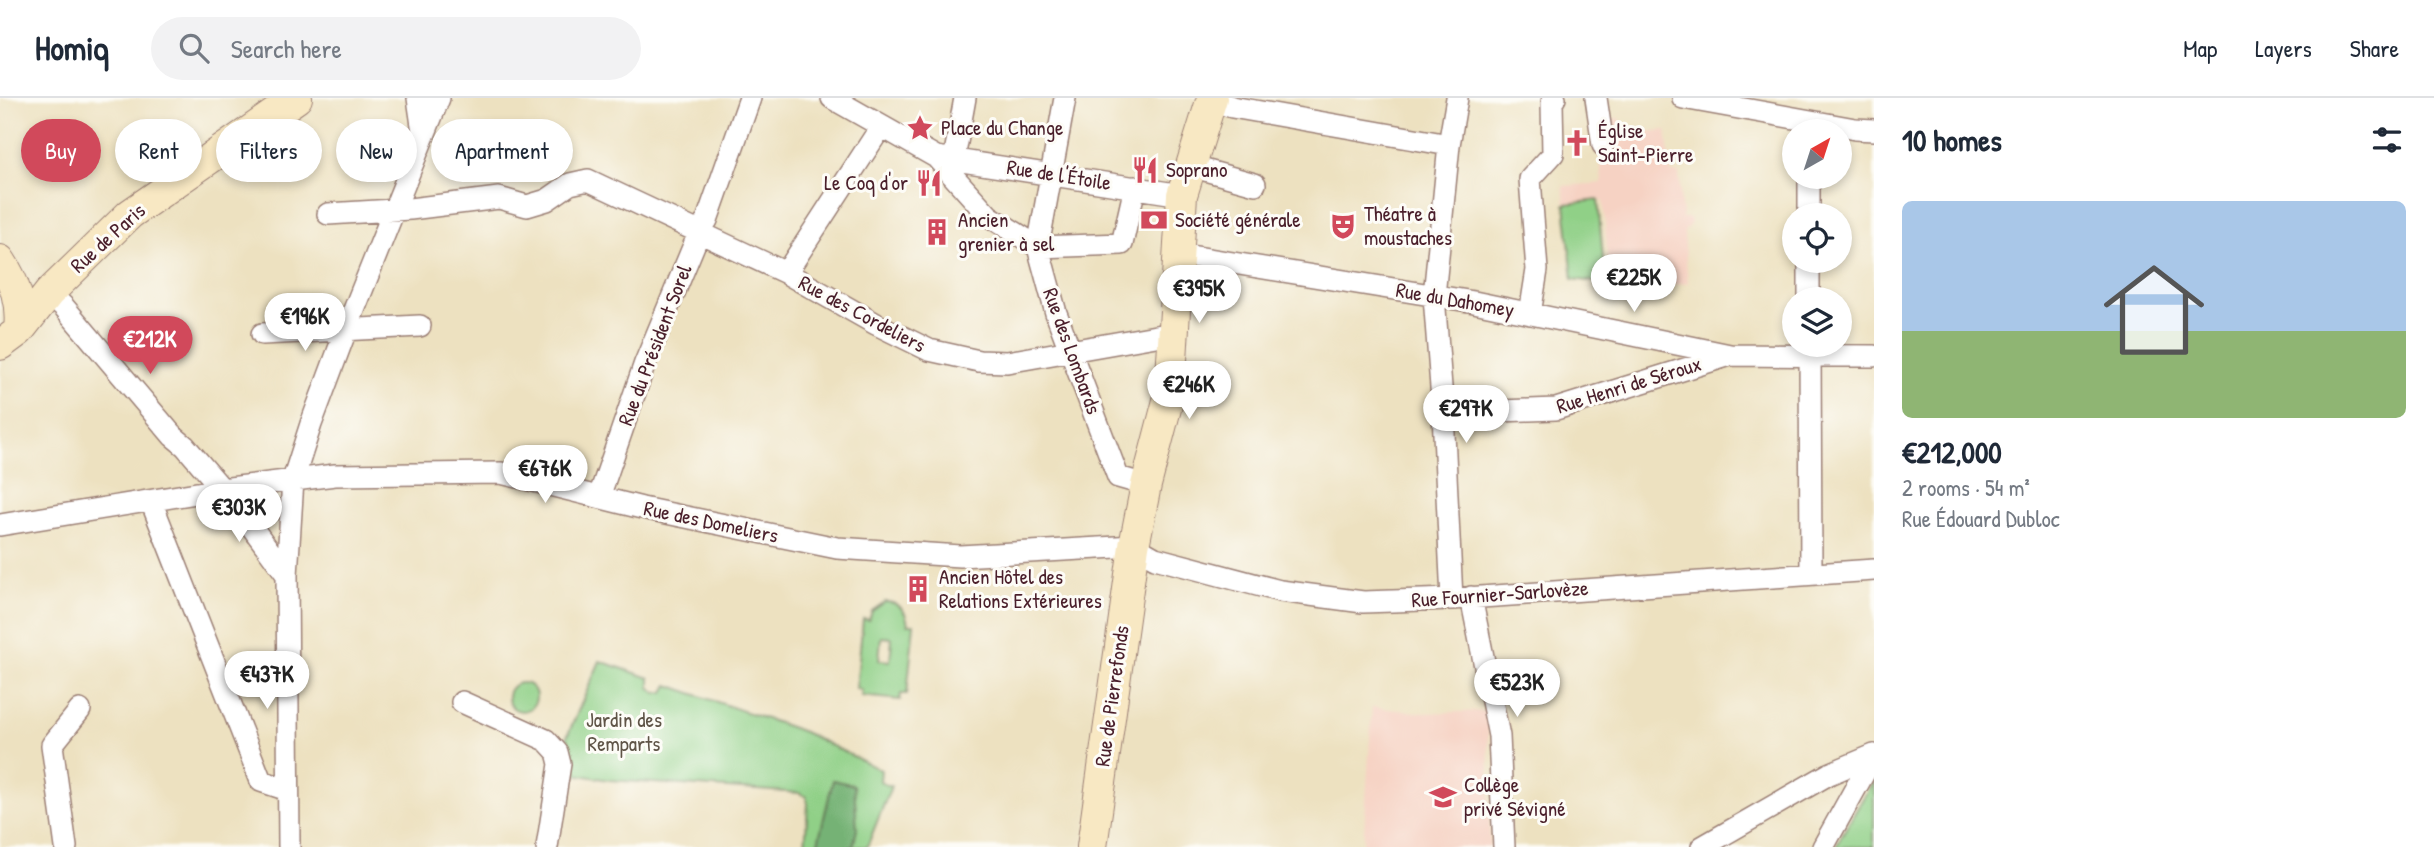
<!DOCTYPE html>
<meta charset="utf-8">
<style>
:root{--surface:#fff;--page:#f2f2f3;--text:#1f2937;--muted:#747a83;--line:#e0e1e3;--accent:#d1495b}
body{margin:0;font-family:"Patrick Hand",sans-serif;background:var(--page);color:var(--text);height:100vh;display:flex;flex-direction:column;font-size:26px;white-space:nowrap}
*{box-sizing:border-box;margin:0}
p{font-size:23px;color:var(--muted)}
.icon{flex:none;width:38px;height:38px;fill:none;stroke:currentColor;stroke-width:2;stroke-linecap:round;stroke-linejoin:round}
.map{position:relative;flex:1;overflow:hidden}
.panel{display:flex;flex-direction:column;background:var(--surface);width:560px}
.panel>*{flex:none}
.top-card{position:absolute;left:21px;top:21px;width:665px;height:63px;display:flex;gap:14px}
.needle{width:46px;rotate:39deg}
.controls{position:absolute;left:1782px;top:21px;display:grid;gap:14px}
.controls a{display:grid;place-items:center;width:70px;height:70px;border-radius:50%;background:var(--surface);box-shadow:0 4px 10px #0003;font-size:35px}
.price{position:absolute;translate:-50% -60px;padding:0 16px;border-radius:24px;background:#fff;color:#222;font-size:23px;line-height:46px;filter:drop-shadow(0 2px 4px #0008)}
.price::after{content:'';position:absolute;left:50%;top:42px;width:21px;height:16px;margin-left:-10px;background:inherit;clip-path:polygon(0 0,100% 0,50% 100%)}
.price.selected{background:var(--accent);color:#fff}
ul{padding:0;list-style:none}
li{display:grid;align-content:center;gap:14px;height:371px;padding:0 28px}
li+li{border-top:2px solid var(--line)}
li span{display:grid;place-items:center;height:217px;border-radius:10px;color:#555}
li>.icon{margin-inline-start:auto}
span .icon{width:126px;height:126px;fill:#fffc;stroke-width:1}
li b{font-size:30px}
h2{display:flex;justify-content:space-between;align-items:center;height:84px;padding:0 28px;font-size:30px}
.pill{padding:0 24px;border-radius:32px;background:var(--surface);box-shadow:0 4px 10px #0003;font-size:24px;line-height:63px}
.pill.selected{background:var(--accent);color:#fff}
header{display:flex;align-items:center;gap:42px;box-sizing:border-box;height:98px;padding:0 35px;background:var(--surface);border-bottom:2px solid var(--line)}
header strong{font-size:33px}
nav{display:flex;gap:38px;margin-inline-start:auto;font-size:24px}
.search{width:490px;height:63px;background:var(--page);display:flex;align-items:center;gap:18px;box-sizing:border-box;padding:0 24px;border-radius:38px;color:var(--muted);font-size:26px}
main{display:flex;flex:1;min-height:0}
.map>svg:first-child{display:block}
.built{fill:#f6d2c3}
.green{fill:#90d087;stroke:#6d7859;stroke-width:2;fill-rule:evenodd}
.forest{fill:#74b274;stroke:#5f6850;stroke-width:2}
.lines{fill:none;stroke-linecap:round;stroke-linejoin:round}
.street-casing{stroke:#9c8076;stroke-width:24}
.secondary-casing{stroke:#9c8076;stroke-width:32}
.street{stroke:#fff;stroke-width:21}
.secondary{stroke:#f8e8c3;stroke-width:30}
.labels{text-anchor:middle;stroke-width:6;stroke-linejoin:round;paint-order:stroke}
.poi-label{font-size:21px;fill:#4a1f2b;stroke:#fdfcf7;text-anchor:start}
.street-label{font-size:21px;fill:#4a1f2b;stroke:#fdfcf7}
.park-label{font-size:21px;fill:#5f5447;stroke:#fdfcf7}
</style>
<header>
<strong>Homiq</strong>
<div class="search"><svg class="icon" aria-label="search" viewBox="0 0 24 24"><circle cx="10" cy="10" r="6"/><path d="M15 15l6 6"/></svg>Search here</div>
<nav><a>Map</a><a>Layers</a><a>Share</a></nav>
</header>
<main>
<div class="map">
<svg width="1874" height="749" viewBox="0 0 1874 749">
<rect width="100%" height="100%" fill="#fdfcf7"/>
<filter id="ink" filterUnits="userSpaceOnUse"><feTurbulence type="fractalNoise" baseFrequency=".0143" numOctaves="2"/><feDisplacementMap in="SourceGraphic" scale="14" xChannelSelector="R" yChannelSelector="G"/><feConvolveMatrix kernelMatrix="1 2 1 2 8 2 1 2 1" color-interpolation-filters="sRGB"/></filter>
<filter id="wash" filterUnits="userSpaceOnUse"><feTurbulence type="fractalNoise" baseFrequency=".00686" numOctaves="4" result="noise"/><feDisplacementMap in="SourceGraphic" scale="28" xChannelSelector="R" yChannelSelector="G"/><feGaussianBlur stdDeviation="1.57" result="paint"/><feColorMatrix in="noise" values="0 0 0 0 0 0 0 0 0 0 0 0 0 0 0 0 0 1.4 0 .05"/><feComposite in="paint" operator="in"/></filter>
<g filter="url(#wash)">
<rect width="100%" height="100%" fill="#ede1c0"/>
<path class="built" d="M 1619,20 L 1621,36 L 1666,32 L 1671,75 L 1679,75 L 1682,120 L 1690,120 L 1691,125 L 1684,134 L 1688,185 L 1657,189 L 1610,189 L 1603,102 L 1565,106 L 1563,88 L 1602,85 L 1599,50 L 1613,49 L 1611,21 Z
M 1372,609 L 1424,615 L 1488,613 L 1490,749 L 1363,749 Z"/>
<path class="green" d="M 1598,102 L 1605,185 L 1573,181 L 1565,106 Z
M 885,504 C 899,504 906,512 908,526 L 914,526 L 907,596 L 901,596 L 900,602 L 861,598 L 862,592 L 856,591 L 863,521 L 869,522 L 872,513 ZM 881,539 L 892,540 L 890,563 L 879,562 Z
M 600,563 L 650,580 L 650,589 L 656,595 L 664,594 L 668,587 L 804,634 L 881,672 L 880,683 L 886,687 L 891,687 L 890,691 L 867,749 L 805,749 L 808,706 L 806,699 L 800,695 L 609,682 L 568,675 L 569,653 L 562,650 Z
M508 599a14 14 0 1 1 28 0a14 14 0 1 1-28 0Z
M 1874,681 L 1874,749 L 1835,749 Z"/>
<path class="forest" d="M 833,682 L 854,687 L 857,731 L 853,749 L 817,749 Z"/>
</g>
<g filter="url(#ink)">
<g class="lines">
<defs>
<path id="street" d="M 418,0 L 423,34
M 832,0 L 936,59 L 1182,97
M 1065,0 L 1038,149 L 1122,146 L 1135,89
M 1596,0 L 1603,47
M 1683,0 L 1855,31 L 1874,32
M 1212,2 L 1232,9 L 1449,47
M 936,59 L 989,118 L 1038,149 L 1056,215 L 1118,379 L 1146,387
M 954,61 L 965,0
M 1190,68 L 1255,86
M 1809,79 L 1809,117
M 328,116 L 410,111 L 499,100 L 527,108 L 547,102 L 570,86 L 588,82 L 786,175 L 876,226 L 929,252 L 979,263 L 1007,264 L 1173,235
M 1178,156 L 1474,204 L 1730,257 L 1874,258
M 1809,163 L 1809,201
M 786,175 L 881,29
M 49,195 L 64,209 L 173,338 L 185,348 L 235,406 L 287,477
M 1530,216 L 1537,172 L 1530,81 L 1553,56 L 1552,4 L 1555,0
M 262,236 L 420,228
M 1810,247 L 1811,475
M 1443,315 L 1556,311 L 1727,258
M 599,399 L 645,265 L 699,135 L 707,122 L 750,0
M 151,403 L 261,683 L 288,692
M 0,427 L 221,391 L 335,377 L 501,375 L 642,410 L 837,450 L 960,458 L 1134,448 L 1155,460 L 1280,493 L 1363,504 L 1452,501 L 1874,472
M 1471,499 L 1499,638 L 1504,749
M 1452,501 L 1443,315 L 1434,198 L 1449,47 L 1457,0
M 462,604 L 546,642 L 557,654 L 560,666 L 547,749
M 66,749 L 52,647 L 80,612
M 289,749 L 287,477 L 293,382 L 311,326 L 346,232 L 439,0
M 1702,749 L 1829,676 L 1874,657
M 1823,749 L 1874,657"/>
<path id="secondary" d="M 0,162 C 15,184 22,205 19,233
M 0,247 L 19,233 L 49,195 L 130,116 L 297,0
M 1092,749 L 1134,448 L 1146,387 L 1170,295 L 1182,97 L 1212,0"/>
</defs>
<use href="#street" class="street-casing"/>
<use href="#secondary" class="secondary-casing"/>
<use href="#street" class="street"/>
<use href="#secondary" class="secondary"/>
</g>
</g>
<defs>
<symbol id="sight-bare" viewBox="-9 -9 18 18"><path d="M0-6L1.8-2.2L6-1.7L2.9 1.2L3.7 5.4L0 3.3L-3.7 5.4L-2.9 1.2L-6-1.7L-1.8-2.2Z" fill="#d1495b" stroke="#fdfcf7" stroke-width="2.5" paint-order="stroke"/></symbol>
<symbol id="church-bare" viewBox="-9 -9 18 18"><path d="M-1.2-6h2.4v3.5h3.3v2.4h-3.3V6h-2.4V-.1h-3.3v-2.4h3.3Z" fill="#d1495b" stroke="#fdfcf7" stroke-width="2.5" paint-order="stroke"/></symbol>
<symbol id="restaurant-bare" viewBox="-9 -9 18 18"><path d="M-5-6h1v4h1v-4h1v4h1v-4h1v5L-1.5 .5V6h-2V.5L-5-1ZM5-6V6H3V1.5H1.5Q1.5-4 5-6Z" fill="#d1495b" stroke="#fdfcf7" stroke-width="2.5" paint-order="stroke"/></symbol>
<symbol id="bank-bare" viewBox="-9 -9 18 18"><path d="M-6-4H6V4H-6ZM0-2.3a2.3 2.3 0 1 0 0 4.6a2.3 2.3 0 1 0 0-4.6Z" fill="#d1495b" stroke="#fdfcf7" stroke-width="2.5" paint-order="stroke"/></symbol>
<symbol id="theatre-bare" viewBox="-9 -9 18 18"><path d="M-5-5.5Q0-4 5-5.5V0Q5 5 0 6Q-5 5-5 0ZM-3.3-2.5H-1v1.5H-3.3ZM1-2.5H3.3v1.5H1ZM-2.8 1Q0 5.5 2.8 1Z" fill="#d1495b" stroke="#fdfcf7" stroke-width="2.5" paint-order="stroke"/></symbol>
<symbol id="building-bare" viewBox="-9 -9 18 18"><path d="M-4-6H4V6H1V3H-1V6H-4ZM-2.5-4.3h1.7v1.8h-1.7ZM.8-4.3h1.7v1.8H.8ZM-2.5-1h1.7V.8h-1.7ZM.8-1h1.7V.8H.8Z" fill="#d1495b" stroke="#fdfcf7" stroke-width="2.5" paint-order="stroke"/></symbol>
<symbol id="school-bare" viewBox="-9 -9 18 18"><path d="M0-5L7-2L0 1L-7-2ZM-4 1L0 2.5L4 1V4Q0 6-4 4Z" fill="#d1495b" stroke="#fdfcf7" stroke-width="2.5" paint-order="stroke"/></symbol>
</defs>
<g fill-rule="evenodd">
<use href="#sight-bare" x="901" y="11" width="38" height="38"/>
<use href="#church-bare" x="1558" y="26" width="38" height="38"/>
<use href="#restaurant-bare" x="1126" y="53" width="38" height="38"/>
<use href="#restaurant-bare" x="910" y="66" width="38" height="38"/>
<use href="#bank-bare" x="1135" y="103" width="38" height="38"/>
<use href="#theatre-bare" x="1324" y="109" width="38" height="38"/>
<use href="#building-bare" x="918" y="115" width="38" height="38"/>
<use href="#building-bare" x="899" y="472" width="38" height="38"/>
<use href="#school-bare" x="1424" y="680" width="38" height="38"/>
</g>
<g class="labels">
<g class="poi-label">
<text x="941" y="37">Place du Change</text>
<text x="1598" y="40">Église<tspan x="1598" dy="24">Saint-Pierre</tspan></text>
<text x="1166" y="79">Soprano</text>
<text x="908" y="92" text-anchor="end">Le Coq d'or</text>
<text x="1364" y="123">Théatre à<tspan x="1364" dy="24">moustaches</tspan></text>
<text x="958" y="129">Ancien<tspan x="958" dy="24">grenier à sel</tspan></text>
<text x="1175" y="129">Société générale</text>
<text x="939" y="486">Ancien Hôtel des<tspan x="939" dy="24">Relations Extérieures</tspan></text>
<text x="1464" y="694">Collège<tspan x="1464" dy="24">privé Sévigné</tspan></text>
</g>
<g class="street-label">
<text transform="translate(1059 77) rotate(9)" y="7">Rue de l'Étoile</text>
<text transform="translate(108 140) rotate(-42)" y="7">Rue de Paris</text>
<text transform="translate(1455 202) rotate(10)" y="7">Rue du Dahomey</text>
<text transform="translate(862 216) rotate(28)" y="7">Rue des Cordeliers</text>
<text transform="translate(655 247) rotate(-69)" y="7">Rue du Président Sorel</text>
<text transform="translate(1072 253) rotate(70)" y="7">Rue des Lombards</text>
<text transform="translate(1629 287) rotate(-17)" y="7">Rue Henri de Séroux</text>
<text transform="translate(711 424) rotate(12)" y="7">Rue des Domeliers</text>
<text transform="translate(1500 496) rotate(-4)" y="7">Rue Fournier-Sarlovèze</text>
<text transform="translate(1112 598) rotate(-82)" y="7">Rue de Pierrefonds</text>
</g>
<g class="park-label">
<text x="624" y="629">Jardin des<tspan x="624" dy="24">Remparts</tspan></text>
</g>
</g>
</svg>
<div class="controls">
<a><svg class="needle" viewBox="-14 -14 28 28"><path d="M0-13l5 13h-10z" fill="#e53935"/><path d="M0 13l5-13h-10z" fill="#747a83"/></svg></a>
<a><svg class="icon" aria-label="locate" viewBox="0 0 24 24"><circle cx="12" cy="12" r="6"/><path d="M12 2v4M12 18v4M2 12h4M18 12h4"/></svg></a>
<a><svg class="icon" aria-label="layers" viewBox="0 0 24 24"><path d="M12 4l9 5-9 5-9-5zM3 14l9 5 9-5"/></svg></a>
</div>
<b class="price" style="left:1634px;top:216px">€225K</b>
<b class="price" style="left:1199px;top:227px">€395K</b>
<b class="price" style="left:305px;top:255px">€196K</b>
<b class="price selected" style="left:150px;top:278px">€212K</b>
<b class="price" style="left:1189px;top:323px">€246K</b>
<b class="price" style="left:1466px;top:347px">€297K</b>
<b class="price" style="left:545px;top:407px">€676K</b>
<b class="price" style="left:239px;top:446px">€303K</b>
<b class="price" style="left:267px;top:613px">€437K</b>
<b class="price" style="left:1517px;top:621px">€523K</b>
<div class="top-card">
<a class="pill selected">Buy</a>
<a class="pill">Rent</a>
<a class="pill">Filters</a>
<a class="pill">New</a>
<a class="pill">Apartment</a>
</div>
</div>
<section class="panel">
<h2>10 homes<svg class="icon" aria-label="filters" viewBox="0 0 24 24"><path d="M4 7h16M4 17h16"/><circle cx="9" cy="7" r="2"/><circle cx="15" cy="17" r="2"/></svg></h2>
<ul>
<li><span style="background:linear-gradient(#a9c7e8 60%,#8fb573 0)"><svg class="icon" aria-label="home" viewBox="0 0 24 24"><path d="M3 11l9-7 9 7M6 9v11h12V9"/></svg></span><div><b>€212,000</b><p>2 rooms · 54 m²</p><p>Rue Édouard Dubloc</p></div></li>
</ul>
</section>
</main>
